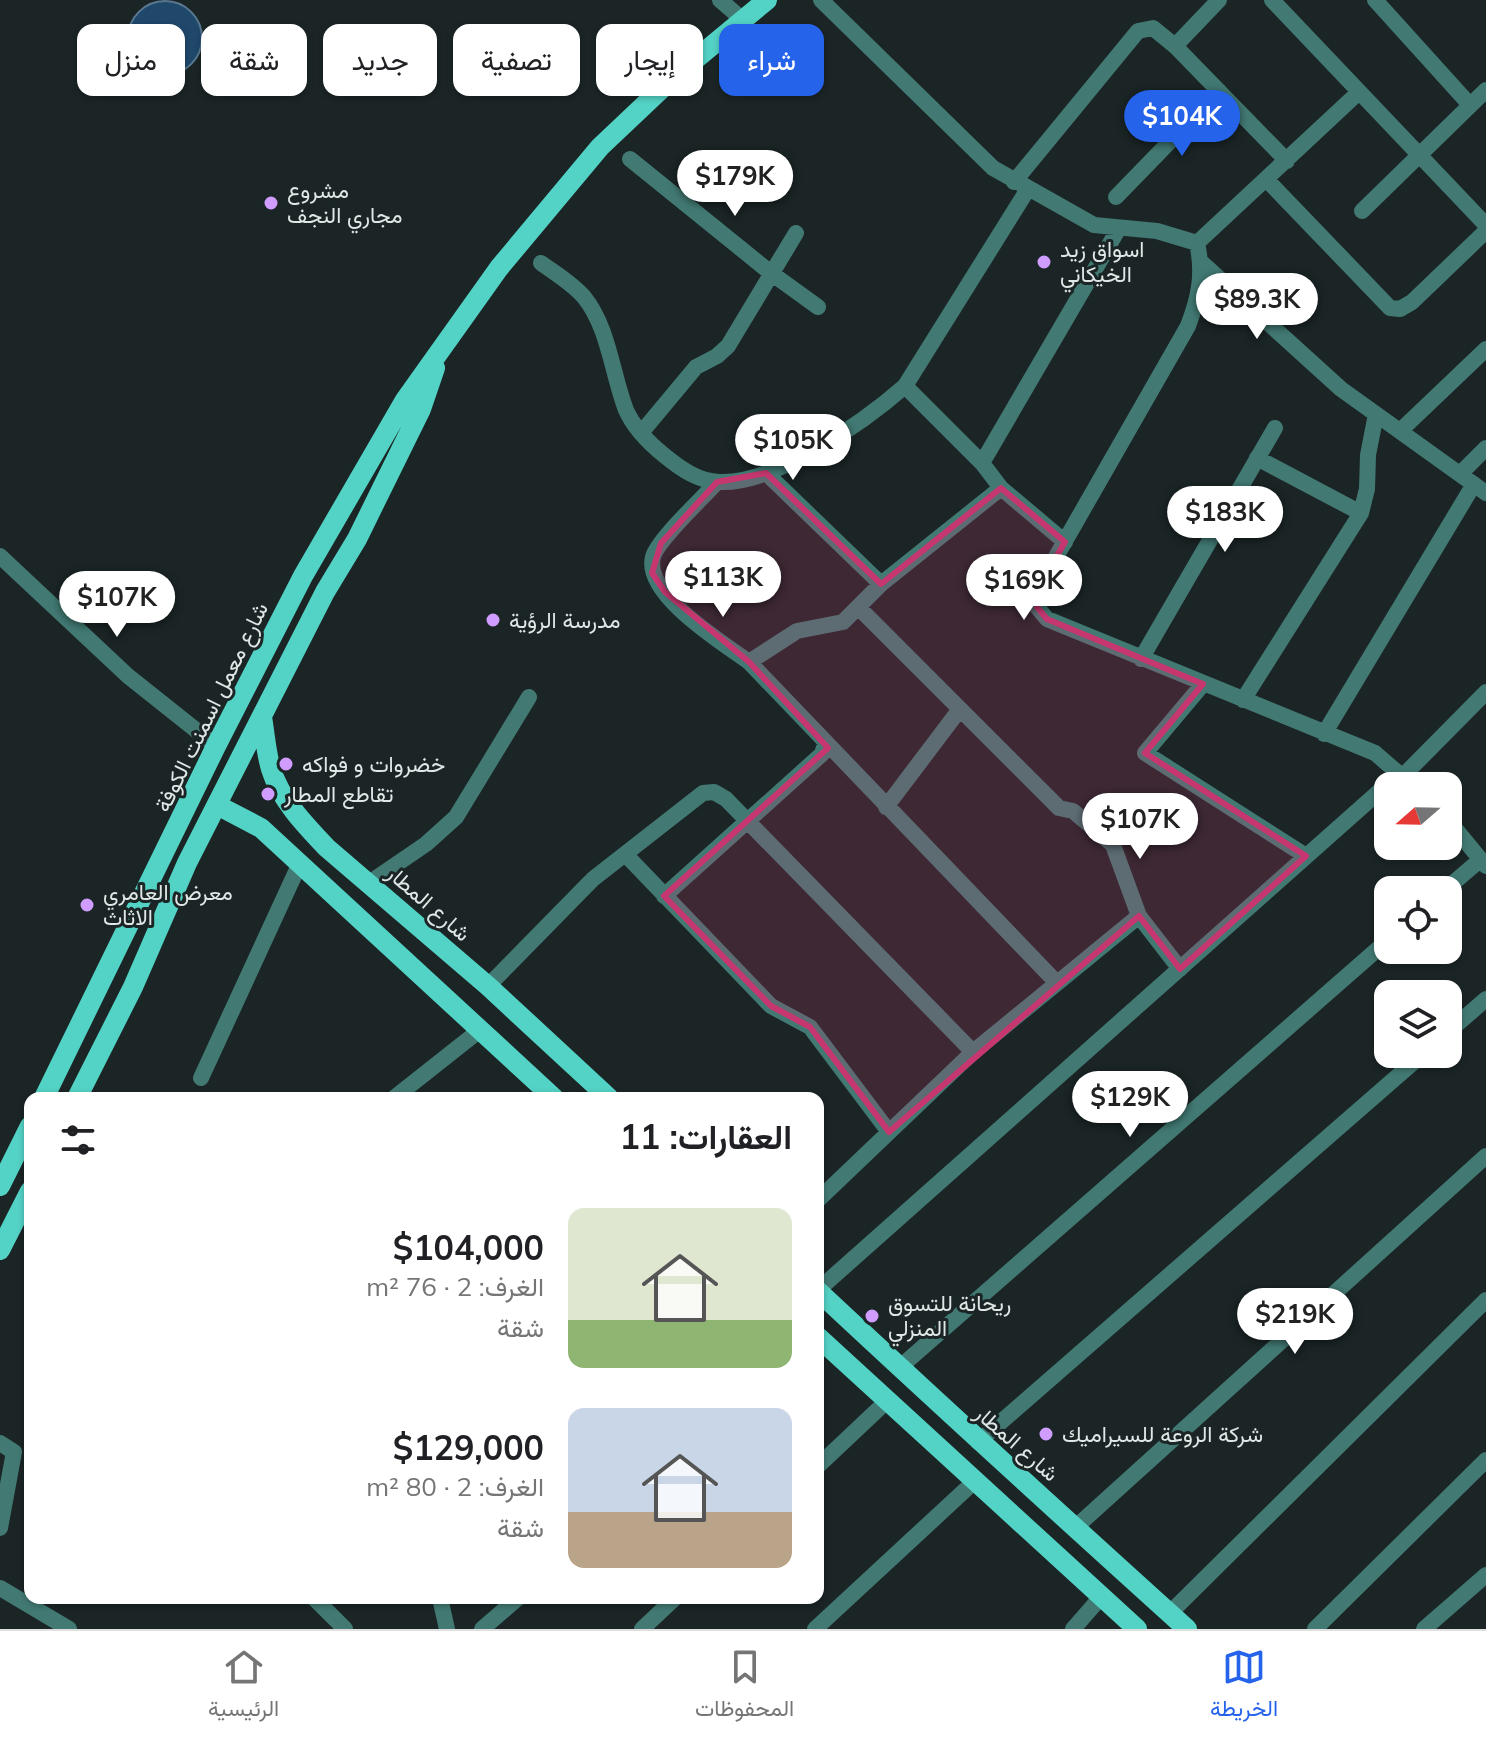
<!DOCTYPE html>
<html lang="ar">
<meta charset="utf-8">
<style>
:root{--surface:#fff;--page:#f6f6f6;--text:#202124;--muted:#757577;--line:#e0e0e0;--accent:#2563eb}
body{margin:0;font-family:Mulish,Vazirmatn,sans-serif;background:var(--page);color:var(--text);direction:rtl;height:100vh;display:flex;flex-direction:column;font-size:30px;white-space:nowrap}
*{box-sizing:border-box;margin:0}
p{font-size:26px;color:var(--muted)}
.icon{flex:none;width:44px;height:44px;fill:none;stroke:currentColor;stroke-width:2;stroke-linecap:round;stroke-linejoin:round}
.map{position:relative;flex:1;overflow:hidden;direction:ltr}
.sheet{position:absolute;left:24px;top:1092px;width:800px;height:512px;display:flex;flex-direction:column;background:var(--surface);border-radius:16px;box-shadow:0 2px 6px #0004;direction:rtl}
.sheet>*{flex:none}
.top-card{position:absolute;left:24px;top:24px;width:800px;height:72px;direction:rtl;display:flex;gap:16px}
.needle{width:52px;rotate:250deg}
.fabs{position:absolute;left:1374px;top:772px;display:grid;gap:16px}
.fabs a{display:grid;place-items:center;width:88px;height:88px;border-radius:16px;background:var(--surface);box-shadow:0 2px 6px #0004;font-size:40px}
.price{position:absolute;translate:-50% -68px;padding:0 18px;border-radius:28px;background:#fff;color:#222;font-size:26px;line-height:52px;filter:drop-shadow(0 2px 4px #0008)}
.price::after{content:'';position:absolute;left:50%;top:48px;width:24px;height:18px;margin-left:-12px;background:inherit;clip-path:polygon(0 0,100% 0,50% 100%)}
.price.selected{background:var(--accent);color:#fff}
ul{padding:0;list-style:none}
li{display:flex;align-items:center;gap:24px;height:200px;padding:0 32px}
li span{display:grid;place-items:center;flex:none;width:224px;height:160px;border-radius:16px;color:#555}
li>.icon{margin-inline-start:auto}
span .icon{width:96px;height:96px;fill:#fffc;stroke-width:1}
li b{font-size:34px}
h2{display:flex;justify-content:space-between;align-items:center;height:96px;padding:0 32px;font-size:34px}
.pill{padding:0 28px;border-radius:16px;background:var(--surface);box-shadow:0 2px 6px #0004;font-size:28px;line-height:72px}
.pill.selected{background:var(--accent);color:#fff}
.tabs{display:flex;justify-content:space-around;align-items:center;height:112px;border-top:2px solid var(--line);background:var(--surface);font-size:22px;color:var(--muted)}
.tabs a{display:grid;justify-items:center;gap:4px}
.tabs .selected{color:var(--accent)}
.map>svg:first-child{display:block}
.water{fill:#1f486b;stroke:#597890;stroke-width:2}
.lines{fill:none;stroke-linecap:round;stroke-linejoin:round}
.minor{stroke:#427a73;stroke-width:16}
.primary{stroke:#53d3c5;stroke-width:20}
.marked{fill:#c63770;fill-opacity:0.2;stroke:#c63770;stroke-width:6;stroke-linejoin:round}
.poi-dot{fill:#d09dfe;stroke:#1b2526;stroke-width:3}
.labels{text-anchor:middle;stroke-width:6;stroke-linejoin:round;paint-order:stroke}
.poi-label{font-size:22px;fill:#e0e7e7;stroke:#1b2526;text-anchor:start}
.street-label{font-size:22px;fill:#e0e7e7;stroke:#1b2526}
</style>
<div class="map">
<svg width="1486" height="1629" viewBox="0 0 1486 1629">
<rect width="100%" height="100%" fill="#1b2526"/>
<path class="water" d="M128 38a37 37 0 1 1 74 0a37 37 0 1 1-74 0Z"/>
<g class="lines">
<path class="minor" d="M 720,0 L 743,20
M 821,0 L 993,168 L 1094,225 L 1157,231 L 1197,243
M 1272,0 L 1486,225
M 1375,0 L 1470,105
M 1175,46 L 1219,0
M 630,159 L 771,273 L 818,307
M 1266,179 L 1390,308 L 1400,309 L 1412,302 L 1486,231
M 1014,182 L 1138,31 L 1153,28 L 1175,46 L 1287,161
M 1116,197 L 1219,91
M 1362,211 L 1486,90
M 1197,243 C 1204,274 1199,297 1188,326 L 1037,590 L 1037,607 L 1047,619 L 1375,753 L 1413,786
M 1197,243 L 1359,92
M 1201,262 L 1341,389 L 1486,493
M 541,263 C 555,273 572,283 584,297 C 609,328 612,374 626,410 C 634,428 650,444 665,456 C 681,469 698,481 719,482 C 774,485 864,422 905,386 L 1028,189
M 905,386 L 982,463 L 1001,488 L 1065,542
M 1400,431 L 1486,349
M 641,433 L 696,367 L 717,356 L 728,346 L 796,233
M 1257,458 L 1361,513
M 982,463 L 1119,228
M 766,473 L 881,584
M 1460,474 L 1486,448
M 717,482 C 704,497 657,540 653,557 C 643,594 723,643 749,662 L 1057,983
M 0,556 L 128,676 L 216,746
M 858,607 L 1059,808 L 1073,811 L 1113,845 L 1139,916 L 1180,969
M 1141,659 L 1275,428
M 749,662 L 797,631 L 843,622 L 881,584 L 1001,488
M 1203,684 L 1145,753 L 1306,856
M 1243,700 L 1361,513 L 1367,489 L 1368,455 L 1376,414
M 1324,734 L 1474,484
M 1403,776 L 1486,692
M 886,807 L 960,709
M 1448,820 L 1486,866
M 625,854 L 771,1006 L 810,1027 L 889,1132
M 369,883 L 426,844 L 456,817 L 529,697
M 1445,890 L 1480,860
M 664,896 L 822,754 L 825,744
M 488,986 L 593,879 L 703,793 L 714,792 L 726,799 L 973,1052
M 1448,1032 L 1486,999
M 201,1078 L 300,863
M 394,1098 L 480,1030
M 818,1200 L 973,1052 L 1139,916
M 818,1290 L 1400,773
M 899,1368 L 1388,940
M 978,1442 L 1423,1054
M 0,1443 L 14,1452 L 0,1528
M 818,1466 L 888,1400
M 1077,1526 L 1486,1156
M 0,1588 L 69,1629
M 314,1598 L 345,1629
M 440,1598 L 447,1629
M 1170,1613 L 1486,1300
M 482,1629 L 518,1598
M 642,1629 L 675,1598
M 815,1629 L 976,1480
M 1073,1629 L 1101,1597
M 1315,1629 L 1486,1460
M 1424,1629 L 1486,1575"/>
<path class="primary" d="M 262,717 C 265,734 266,753 271,769 C 280,799 305,825 327,848 L 488,986 L 609,1098
M 217,805 L 261,828 L 554,1098
M 44,1098 L 216,746 L 303,576 L 405,400 L 499,268 L 600,147 L 674,77 L 767,0
M 77,1098 L 133,987 L 187,863 L 325,592 L 357,539 L 421,409 L 435,368
M 0,1186 L 30,1126
M 0,1250 L 30,1191
M 818,1291 C 940,1405 1063,1517 1187,1629
M 818,1337 L 1137,1629"/>
</g>
<path class="marked" d="M 766,473 L 881,584 L 1001,488 L 1065,542 L 1037,590 L 1037,607 L 1047,619 L 1203,684 L 1145,753 L 1306,856 L 1180,969 L 1139,916 L 889,1132 L 810,1027 L 771,1006 L 664,896 L 828,748 L 749,662 L 665,592 L 652,573 L 661,543 L 717,482 Z"/>
<g class="poi-dot">
<circle cx="271" cy="203" r="8"/>
<circle cx="1044" cy="262" r="8"/>
<circle cx="493" cy="620" r="8"/>
<circle cx="286" cy="764" r="8"/>
<circle cx="268" cy="794" r="8"/>
<circle cx="87" cy="905" r="8"/>
<circle cx="872" cy="1316" r="8"/>
<circle cx="1046" cy="1434" r="8"/>
</g>
<g class="labels">
<g class="poi-label">
<text x="287" y="198">مشروع<tspan x="287" dy="25">مجاري النجف</tspan></text>
<text x="1060" y="257">اسواق زيد<tspan x="1060" dy="25">الخيكاني</tspan></text>
<text x="509" y="628">مدرسة الرؤية</text>
<text x="302" y="772">خضروات و فواكه</text>
<text x="284" y="802">تقاطع المطار</text>
<text x="103" y="900">معرض العامري<tspan x="103" dy="25">الاثاث</tspan></text>
<text x="888" y="1311">ريحانة للتسوق<tspan x="888" dy="25">المنزلي</tspan></text>
<text x="1062" y="1442">شركة الروعة للسيراميك</text>
</g>
<g class="street-label">
<text transform="translate(211 707) rotate(-64)" y="8">شارع معمل اسمنت الكوفة</text>
<text transform="translate(429 903) rotate(41)" y="8">شارع المطار</text>
<text transform="translate(1017 1443) rotate(41)" y="8">شارع المطار</text>
</g>
</g>
</svg>
<div class="fabs">
<a><svg class="needle" viewBox="-14 -14 28 28"><path d="M0-13l5 13h-10z" fill="#e53935"/><path d="M0 13l5-13h-10z" fill="#757577"/></svg></a>
<a><svg class="icon" aria-label="locate" viewBox="0 0 24 24"><circle cx="12" cy="12" r="6"/><path d="M12 2v4M12 18v4M2 12h4M18 12h4"/></svg></a>
<a><svg class="icon" aria-label="layers" viewBox="0 0 24 24"><path d="M12 4l9 5-9 5-9-5zM3 14l9 5 9-5"/></svg></a>
</div>
<b class="price selected" style="left:1182px;top:158px">$104K</b>
<b class="price" style="left:735px;top:218px">$179K</b>
<b class="price" style="left:1257px;top:341px">$89.3K</b>
<b class="price" style="left:793px;top:482px">$105K</b>
<b class="price" style="left:1225px;top:554px">$183K</b>
<b class="price" style="left:723px;top:619px">$113K</b>
<b class="price" style="left:1024px;top:622px">$169K</b>
<b class="price" style="left:117px;top:639px">$107K</b>
<b class="price" style="left:1140px;top:861px">$107K</b>
<b class="price" style="left:1130px;top:1139px">$129K</b>
<b class="price" style="left:1295px;top:1356px">$219K</b>
<div class="top-card">
<a class="pill selected">شراء</a>
<a class="pill">إيجار</a>
<a class="pill">تصفية</a>
<a class="pill">جديد</a>
<a class="pill">شقة</a>
<a class="pill">منزل</a>
</div>
<section class="sheet">
<h2>العقارات: 11<svg class="icon" aria-label="filters" viewBox="0 0 24 24"><path d="M4 7h16M4 17h16"/><circle cx="9" cy="7" r="2"/><circle cx="15" cy="17" r="2"/></svg></h2>
<ul>
<li><span style="background:linear-gradient(#dfe7d0 70%,#8fb573 0)"><svg class="icon" aria-label="home" viewBox="0 0 24 24"><path d="M3 11l9-7 9 7M6 9v11h12V9"/></svg></span><div><b>$104,000</b><p>الغرف: 2 · 76 m²</p><p>شقة</p></div></li>
<li><span style="background:linear-gradient(#c9d6e8 65%,#b9a48a 0)"><svg class="icon" aria-label="home" viewBox="0 0 24 24"><path d="M3 11l9-7 9 7M6 9v11h12V9"/></svg></span><div><b>$129,000</b><p>الغرف: 2 · 80 m²</p><p>شقة</p></div></li>
</ul>
</section>
</div>
<nav class="tabs">
<a class="selected"><svg class="icon" aria-label="map" viewBox="0 0 24 24"><path d="M3 6l6-2 6 2 6-2v14l-6 2-6-2-6 2zM9 4v14M15 6v14"/></svg>الخريطة</a>
<a><svg class="icon" aria-label="saved" viewBox="0 0 24 24"><path d="M7 4h10v16l-5-4-5 4z"/></svg>المحفوظات</a>
<a><svg class="icon" aria-label="home" viewBox="0 0 24 24"><path d="M3 11l9-7 9 7M6 9v11h12V9"/></svg>الرئيسية</a>
</nav>
